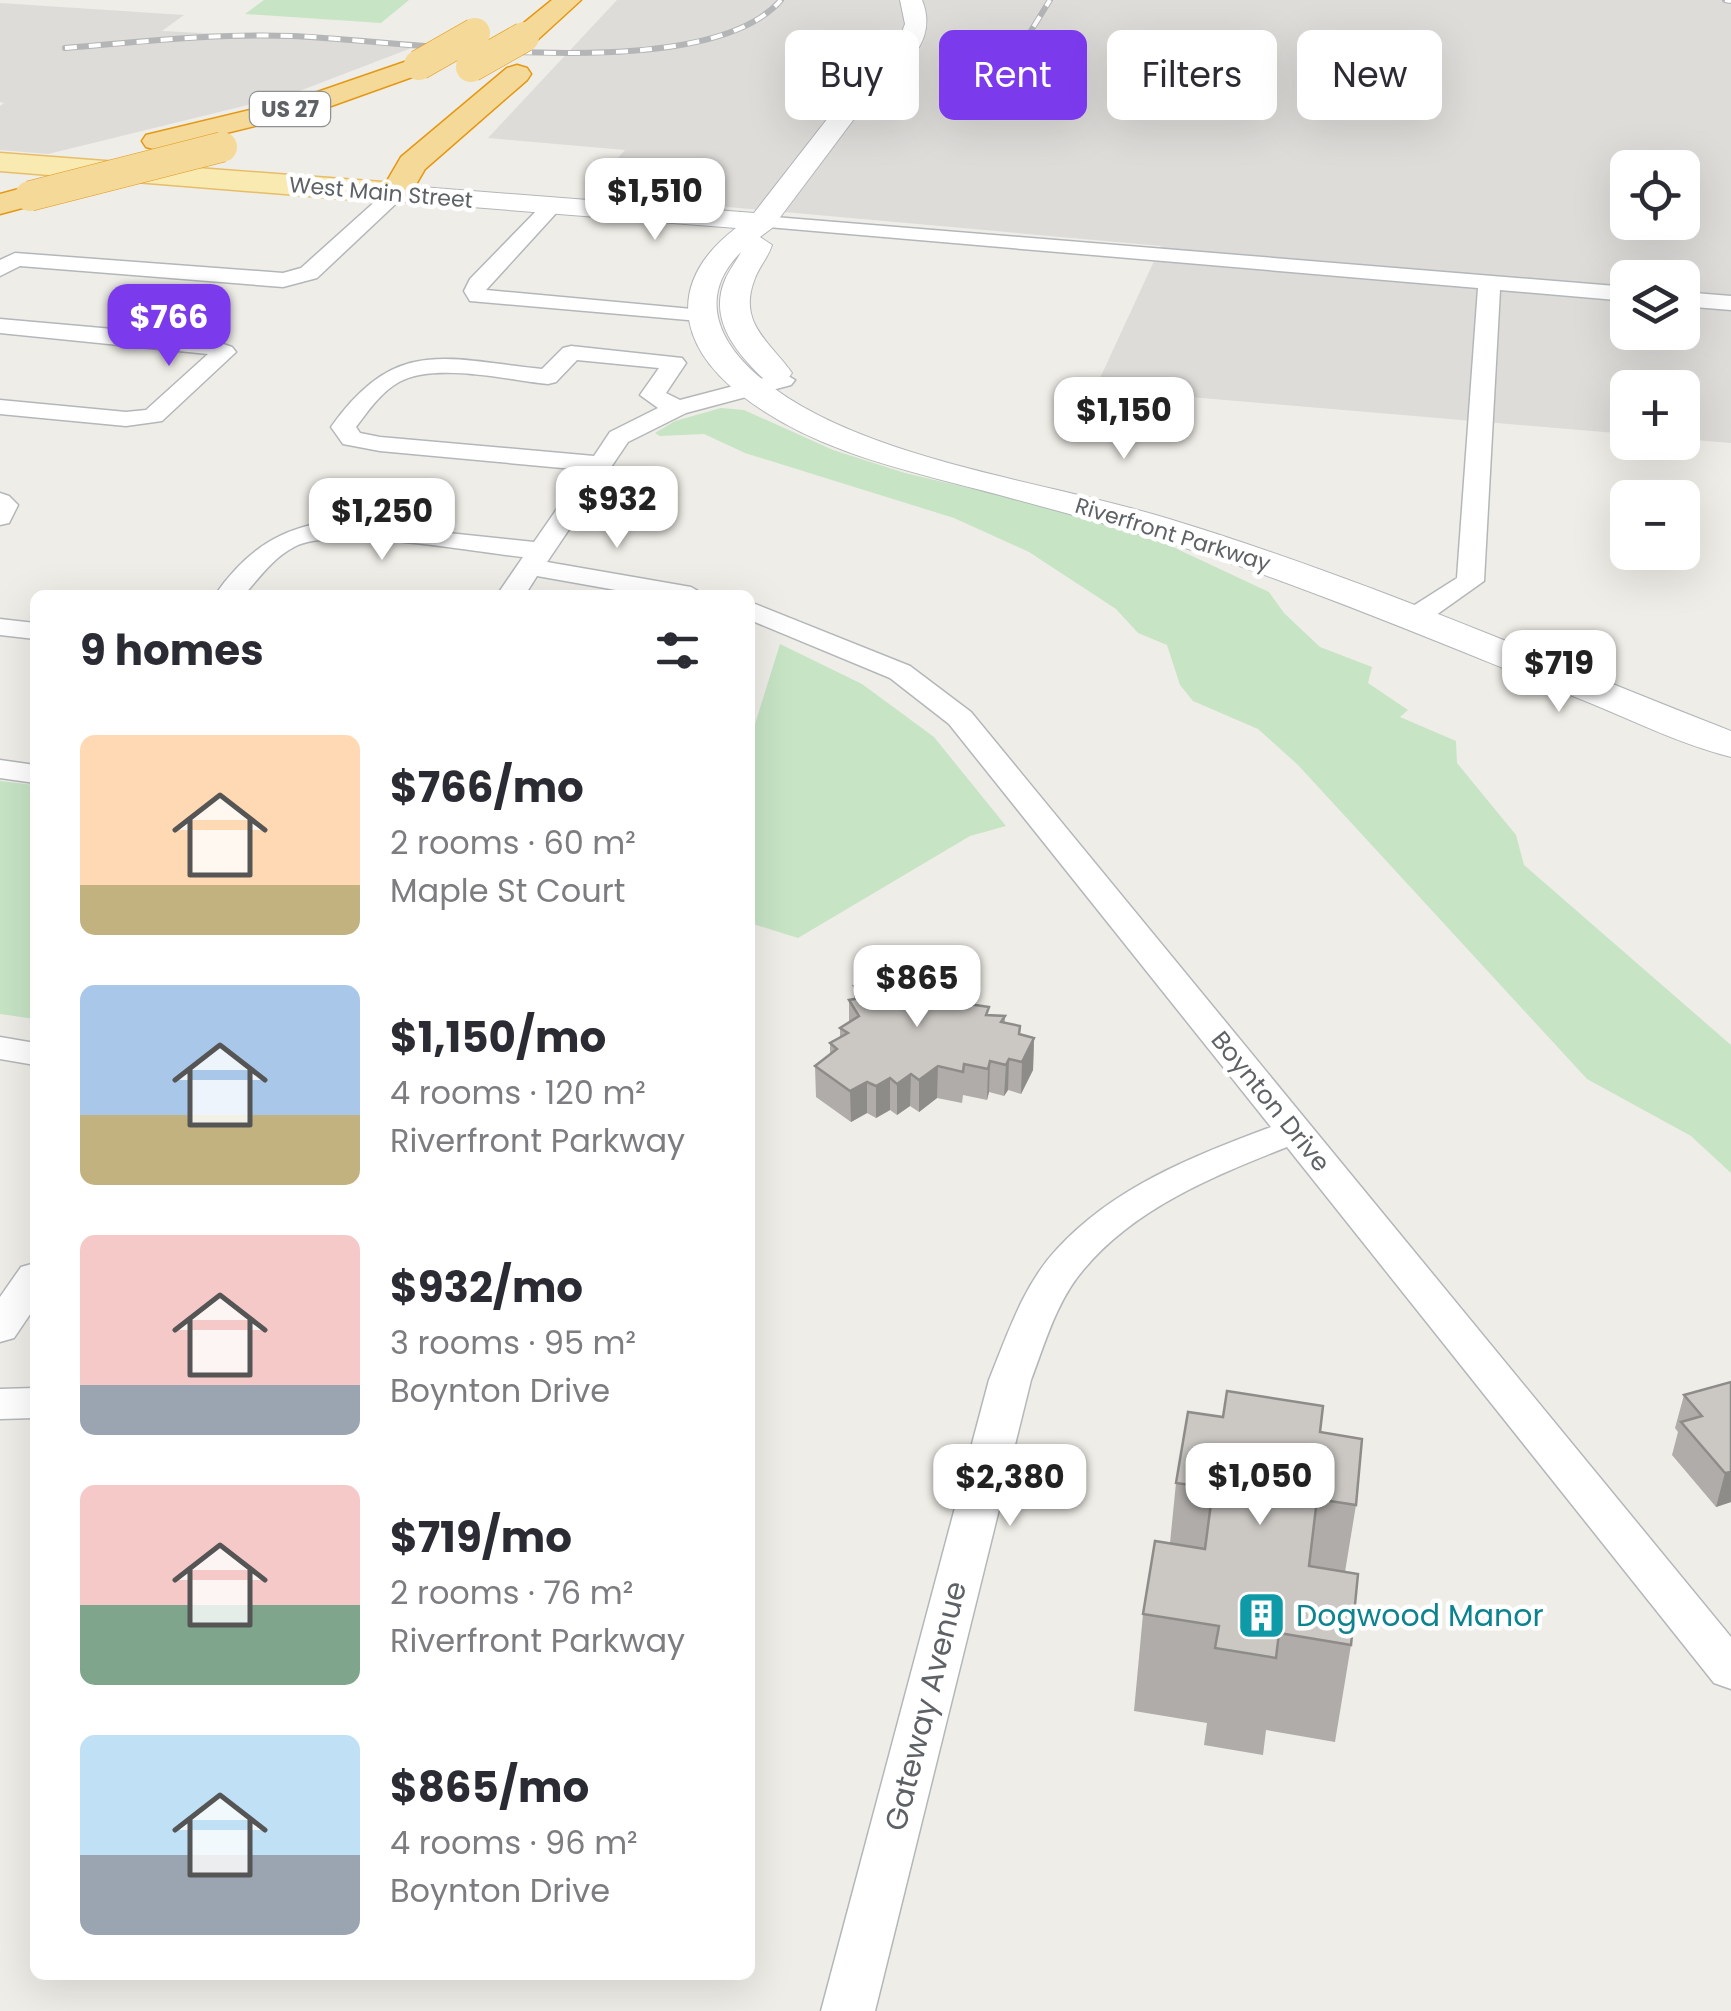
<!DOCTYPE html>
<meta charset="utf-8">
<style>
:root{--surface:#fff;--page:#f7f7f7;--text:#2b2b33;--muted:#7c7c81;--accent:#7c3aed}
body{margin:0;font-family:Poppins,sans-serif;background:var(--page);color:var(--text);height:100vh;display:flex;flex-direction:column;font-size:38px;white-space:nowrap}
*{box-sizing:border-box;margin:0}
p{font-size:32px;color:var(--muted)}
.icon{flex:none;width:55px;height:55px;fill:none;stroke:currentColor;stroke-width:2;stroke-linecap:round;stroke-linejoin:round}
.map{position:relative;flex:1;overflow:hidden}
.details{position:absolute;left:30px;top:590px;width:725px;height:1390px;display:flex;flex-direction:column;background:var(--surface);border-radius:15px;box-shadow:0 10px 40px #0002}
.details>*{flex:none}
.banner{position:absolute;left:785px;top:30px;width:795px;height:90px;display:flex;gap:20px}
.fabs{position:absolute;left:1610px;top:150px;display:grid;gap:20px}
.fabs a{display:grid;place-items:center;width:90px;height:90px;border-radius:15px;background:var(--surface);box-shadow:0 10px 40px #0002;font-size:50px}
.price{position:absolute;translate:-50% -85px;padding:0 22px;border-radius:20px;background:#fff;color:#222;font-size:32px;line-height:65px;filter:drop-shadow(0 2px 5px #0008)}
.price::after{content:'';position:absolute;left:50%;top:60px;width:30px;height:22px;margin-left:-15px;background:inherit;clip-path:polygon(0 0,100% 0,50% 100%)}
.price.active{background:var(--accent);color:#fff}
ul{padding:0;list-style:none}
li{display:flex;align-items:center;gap:30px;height:250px;padding:0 50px}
li span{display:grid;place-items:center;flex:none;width:280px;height:200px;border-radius:15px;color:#555}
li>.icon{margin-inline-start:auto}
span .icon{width:120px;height:120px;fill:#fffc;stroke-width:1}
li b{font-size:42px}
h2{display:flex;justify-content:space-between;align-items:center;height:120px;padding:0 50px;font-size:42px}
.tag{padding:0 35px;border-radius:15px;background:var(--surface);box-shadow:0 10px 40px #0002;font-size:35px;line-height:90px}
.tag.active{background:var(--accent);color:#fff}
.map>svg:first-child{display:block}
.industrial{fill:#dedcd9;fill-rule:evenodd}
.green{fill:#c7e4c5}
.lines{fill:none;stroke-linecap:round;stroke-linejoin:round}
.street-casing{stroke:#b4b7ba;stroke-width:3}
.secondary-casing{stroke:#b3b6ba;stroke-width:2}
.primary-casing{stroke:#e7bd68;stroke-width:3}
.highway-casing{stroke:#e49812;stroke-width:3}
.street{fill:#fff;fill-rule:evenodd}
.secondary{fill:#fff;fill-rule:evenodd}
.primary{fill:#f9eab2;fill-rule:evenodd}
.highway{fill:#f5d998;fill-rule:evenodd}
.rail-casing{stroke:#b4b5b6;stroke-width:6}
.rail{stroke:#fff;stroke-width:4;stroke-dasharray:12;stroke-linecap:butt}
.highway-bridge-casing{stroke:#e49812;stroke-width:31;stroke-linecap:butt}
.highway-bridge{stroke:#f5d998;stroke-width:30}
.wall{fill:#afaca9}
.shaded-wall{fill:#8e8c89}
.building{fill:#cbc8c4;stroke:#8e8c89;stroke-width:2.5}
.labels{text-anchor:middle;stroke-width:9;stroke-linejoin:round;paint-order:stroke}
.shield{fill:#fff;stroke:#8e9194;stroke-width:2.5}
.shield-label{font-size:22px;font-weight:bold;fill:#5e6266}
.far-street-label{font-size:22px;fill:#5e6266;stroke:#fff}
.street-label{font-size:25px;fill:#5e6266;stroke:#fff}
.near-culture-label{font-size:30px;fill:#0d838f;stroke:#fff;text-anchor:start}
.near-street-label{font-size:30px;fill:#5e6266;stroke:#fff}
</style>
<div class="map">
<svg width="1731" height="2011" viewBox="0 0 1731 2011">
<rect width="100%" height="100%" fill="#efede7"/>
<path class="industrial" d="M 617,0 L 1731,0 L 1731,443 L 1683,439 L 1682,388 L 1628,388 L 1627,434 L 1095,389 L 1161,246 L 585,194 L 625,150 L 488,138 ZM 1628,168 L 1682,168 L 1682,222 L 1628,222 ZM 1628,278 L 1682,278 L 1682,332 L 1628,332 Z
M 0,3 L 184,15 L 162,31 L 422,44 L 289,95 L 48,154 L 0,150 L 0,106 L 4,103 L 0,102 Z"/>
<path class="green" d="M 264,0 L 409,0 L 381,23 L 245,14 Z
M 721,408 L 744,410 L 833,450 L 905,473 L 1048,507 L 1160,541 L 1269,592 L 1284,613 L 1320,647 L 1372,667 L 1368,683 L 1408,710 L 1400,717 L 1456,741 L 1457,763 L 1516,835 L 1524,865 L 1731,1045 L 1731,1173 L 1691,1136 L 1587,1079 L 1298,765 L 1258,729 L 1193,701 L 1180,685 L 1167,645 L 1138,633 L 1116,609 L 1029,552 L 954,518 L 745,453 L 704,434 L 660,436 L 655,433 L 675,421 Z
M 780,644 L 862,684 L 934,737 L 1006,826 L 970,836 L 798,938 L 750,923 L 750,740 Z
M 0,781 L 35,785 L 35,1019 L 0,1014 Z"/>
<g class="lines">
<defs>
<path id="street" d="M 396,187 L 406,193 L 403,197 L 317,278 L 283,287 L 20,266 L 0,276 L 0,260 L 15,253 L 283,273 L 301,268 L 389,189 Z
M 552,200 L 562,206 L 559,210 L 486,290 L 703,310 L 711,312 L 714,317 L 711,322 L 470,301 L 464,291 L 470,279 L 545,202 Z
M 762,216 L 1628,287 L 1628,301 L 1500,290 L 1484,581 L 1422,625 L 1412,627 L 1398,619 L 1402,613 L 1457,578 L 1478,288 L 755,226 L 752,222 Z
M 1682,292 L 1731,296 L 1731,310 L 1682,306 Z
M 0,319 L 203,337 L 232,347 L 236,352 L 162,421 L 126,426 L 0,414 L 0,400 L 126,412 L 146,410 L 208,354 L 0,333 Z
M 571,346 L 682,358 L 686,363 L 666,393 L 680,400 L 783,373 L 795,380 L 791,385 L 686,413 L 628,442 L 547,562 L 691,587 L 705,595 L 644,595 L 537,576 L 525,595 L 497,595 L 523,557 C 473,552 333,525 294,547 C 273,558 259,578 244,595 L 215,595 C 246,551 280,527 334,521 L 534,542 L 584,470 L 380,451 L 343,444 L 331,427 C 396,336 445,359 542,369 L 563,348 ZM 577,360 L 659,368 L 640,395 L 658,408 L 610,432 L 594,456 L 380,437 L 360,433 L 356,427 C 368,411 381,392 399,382 C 435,362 508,380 548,384 L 556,382 Z
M 0,493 L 9,496 L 18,505 L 9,523 L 0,525 Z
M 750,602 L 910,666 L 971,712 L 1731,1637 L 1731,1689 L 1714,1683 L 1287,1147 C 1214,1176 1136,1207 1084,1269 C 1057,1300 1045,1343 1031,1380 L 875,2011 L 821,2011 L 989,1380 C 1007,1336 1023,1285 1057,1249 C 1114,1187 1193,1156 1271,1127 L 949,724 L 890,678 L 750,620 Z
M 0,619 L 35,623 L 35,639 L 0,635 Z
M 0,760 L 35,765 L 35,783 L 0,778 Z
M 0,1037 L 35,1043 L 35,1065 L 0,1059 Z
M 35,1263 L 35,1307 L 14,1338 L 0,1342 L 0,1297 L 21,1267 Z
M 35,1388 L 35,1418 L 0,1419 L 0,1389 Z"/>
<path id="secondary" d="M 900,0 L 922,0 C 937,37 911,64 881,83 L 772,228 L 760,237 L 772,245 C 768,258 758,268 754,281 C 738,324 771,343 792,373 L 787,380 L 765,380 C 737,354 708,320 725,280 C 729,270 736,262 741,252 C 696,297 719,344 762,379 C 858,459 1045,481 1166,518 C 1358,576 1544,658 1731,731 L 1731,757 C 1683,745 1636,722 1590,703 C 1487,662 1385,619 1281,581 C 1193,548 1104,523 1014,499 C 921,473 819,456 741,395 C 676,344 667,281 736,228 L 396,201 L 382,193 L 396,185 L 754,213 L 863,73 L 897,44 L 905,24 Z"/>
<path id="primary" d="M 0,153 L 396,183 L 407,186 L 412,193 L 407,200 L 396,203 L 0,171 Z"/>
<path id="highway" d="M 552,0 L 581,0 L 534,43 L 514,43 L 510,37 L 514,31 Z
M 419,57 L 433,65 L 429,71 L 320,110 L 157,150 L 146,147 L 142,141 L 146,135 L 300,98 Z
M 517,65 L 527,68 L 531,74 L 527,80 L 425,169 L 407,200 L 385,200 L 380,193 L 401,157 L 507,68 Z
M 30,186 L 41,189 L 46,196 L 41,203 L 0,214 L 0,194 Z"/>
</defs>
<use href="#street" class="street-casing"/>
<use href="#secondary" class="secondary-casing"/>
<use href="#primary" class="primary-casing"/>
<use href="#highway" class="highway-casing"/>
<use href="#street" class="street"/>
<use href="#secondary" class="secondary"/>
<use href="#primary" class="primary"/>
<use href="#highway" class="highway"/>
<defs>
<path id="rail" d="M 1725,0 L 1731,1
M 1021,47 L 1050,0
M 65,48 C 140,42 217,33 292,36 C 403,40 704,89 781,0"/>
</defs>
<use href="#rail" class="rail-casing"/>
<use href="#rail" class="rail"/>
<defs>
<path id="highway-bridge" d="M 419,65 L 475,33
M 471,67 L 524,37
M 30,196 L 222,147"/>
</defs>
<use href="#highway-bridge" class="highway-bridge-casing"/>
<use href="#highway-bridge" class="highway-bridge"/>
</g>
<path class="wall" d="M 863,968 L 918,968 L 969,1004 L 989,1015 L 1005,1016 L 1005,1023 L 1019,1034 L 1034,1038 L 1033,1070 L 1021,1094 L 1008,1090 L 1004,1096 L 989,1092 L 987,1100 L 963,1095 L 962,1103 L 937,1098 L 919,1112 L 910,1106 L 897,1115 L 890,1110 L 876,1118 L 867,1113 L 851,1122 L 816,1097 L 815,1066 L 830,1054 L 830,1043 L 840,1038 L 840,1028 L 849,1022 L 849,1000 L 854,999 L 854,986 L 858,986 L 858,977 L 863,976 Z
M 1731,1382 L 1731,1502 L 1716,1507 L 1672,1455 L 1678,1432 L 1675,1428 L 1684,1395 Z
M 1320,1432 L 1356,1505 L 1345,1572 L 1351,1645 L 1335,1742 L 1266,1730 L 1263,1755 L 1204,1745 L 1207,1723 L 1134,1711 L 1143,1614 L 1170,1543 L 1176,1483 Z"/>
<path class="shaded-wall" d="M 1034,1038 L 1033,1070 L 1021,1094 L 1022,1062 Z
M 1009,1059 L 1008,1090 L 1004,1096 L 1006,1065 Z
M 990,1061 L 989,1092 L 987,1100 L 988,1069 Z
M 938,1066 L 937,1098 L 919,1112 L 919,1080 Z
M 911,1074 L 910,1106 L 897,1115 L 897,1084 Z
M 890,1078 L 890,1110 L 876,1118 L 876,1086 Z
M 867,1082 L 867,1113 L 851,1122 L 850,1091 Z
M 1731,1472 L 1731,1502 L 1716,1507 L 1725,1473 Z"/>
<path class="building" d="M 915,961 L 918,968 L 928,967 L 929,975 L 940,973 L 945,987 L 960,985 L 969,1004 L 989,1007 L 986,1015 L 1005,1016 L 1001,1022 L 1020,1026 L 1019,1034 L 1034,1038 L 1022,1062 L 1009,1059 L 1006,1065 L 990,1061 L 988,1069 L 964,1064 L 963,1072 L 938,1066 L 919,1080 L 911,1074 L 897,1084 L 890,1078 L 876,1086 L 867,1082 L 850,1091 L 815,1066 L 837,1049 L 830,1043 L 848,1033 L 840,1028 L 859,1016 L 849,1000 L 860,998 L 854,986 L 864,985 L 858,977 L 867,975 L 863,968 Z
M 1731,1382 L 1731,1472 L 1725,1473 L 1681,1422 L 1702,1416 L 1684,1395 Z
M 1227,1391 L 1323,1406 L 1320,1432 L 1362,1439 L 1356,1505 L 1317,1499 L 1309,1566 L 1358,1574 L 1351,1645 L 1279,1633 L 1276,1658 L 1215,1648 L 1219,1626 L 1143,1614 L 1155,1541 L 1205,1549 L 1213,1488 L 1176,1483 L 1188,1412 L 1223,1417 Z"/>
<defs>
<symbol id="building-square" viewBox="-11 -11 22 22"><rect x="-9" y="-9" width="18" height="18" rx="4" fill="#0f9aa8" stroke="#fff"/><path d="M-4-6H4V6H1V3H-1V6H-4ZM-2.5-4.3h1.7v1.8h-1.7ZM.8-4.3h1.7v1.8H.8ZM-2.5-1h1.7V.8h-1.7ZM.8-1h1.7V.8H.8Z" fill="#fff"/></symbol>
</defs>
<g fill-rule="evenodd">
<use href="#building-square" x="1234" y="1588" width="55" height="55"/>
</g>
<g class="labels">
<rect class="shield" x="250" y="92" width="80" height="34" rx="8"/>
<g class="shield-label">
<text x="290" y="117">US 27</text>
</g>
<g class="far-street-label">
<text transform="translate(381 192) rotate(5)" y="8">West Main Street</text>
<text transform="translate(1173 534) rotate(17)" y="8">Riverfront Parkway</text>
</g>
<g class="street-label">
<text transform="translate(1271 1101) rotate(51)" y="9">Boynton Drive</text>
</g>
<g class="near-culture-label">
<text x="1296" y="1626">Dogwood Manor</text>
</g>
<g class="near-street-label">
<text transform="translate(926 1706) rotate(-76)" y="10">Gateway Avenue</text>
</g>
</g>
</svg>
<div class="fabs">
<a><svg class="icon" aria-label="locate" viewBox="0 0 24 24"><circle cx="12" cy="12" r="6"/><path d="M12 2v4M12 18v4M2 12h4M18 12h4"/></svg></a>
<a><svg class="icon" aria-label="layers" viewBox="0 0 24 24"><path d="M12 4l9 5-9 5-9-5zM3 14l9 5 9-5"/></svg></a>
<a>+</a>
<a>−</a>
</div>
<b class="price" style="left:655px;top:243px">$1,510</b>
<b class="price active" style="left:169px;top:369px">$766</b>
<b class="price" style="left:1124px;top:462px">$1,150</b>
<b class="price" style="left:617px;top:551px">$932</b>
<b class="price" style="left:382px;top:563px">$1,250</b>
<b class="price" style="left:1559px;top:715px">$719</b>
<b class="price" style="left:917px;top:1030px">$865</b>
<b class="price" style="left:1260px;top:1528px">$1,050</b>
<b class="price" style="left:1010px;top:1529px">$2,380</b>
<div class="banner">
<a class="tag">Buy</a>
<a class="tag active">Rent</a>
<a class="tag">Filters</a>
<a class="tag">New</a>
</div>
<section class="details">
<h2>9 homes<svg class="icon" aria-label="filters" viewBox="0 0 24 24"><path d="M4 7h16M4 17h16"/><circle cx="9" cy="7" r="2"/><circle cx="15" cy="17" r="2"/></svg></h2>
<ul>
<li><span style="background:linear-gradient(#ffd9b3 75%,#c2b280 0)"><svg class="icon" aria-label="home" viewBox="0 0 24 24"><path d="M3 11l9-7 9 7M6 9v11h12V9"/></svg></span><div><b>$766/mo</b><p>2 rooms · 60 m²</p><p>Maple St Court</p></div></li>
<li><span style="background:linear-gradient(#a9c7e8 65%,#c2b280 0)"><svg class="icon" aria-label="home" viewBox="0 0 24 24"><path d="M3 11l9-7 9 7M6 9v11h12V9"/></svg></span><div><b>$1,150/mo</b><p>4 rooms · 120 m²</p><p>Riverfront Parkway</p></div></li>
<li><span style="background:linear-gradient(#f6c9c9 75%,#9aa5b1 0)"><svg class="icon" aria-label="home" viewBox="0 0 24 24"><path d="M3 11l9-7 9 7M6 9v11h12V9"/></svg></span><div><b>$932/mo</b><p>3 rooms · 95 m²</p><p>Boynton Drive</p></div></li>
<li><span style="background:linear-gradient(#f6c9c9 60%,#7fa58c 0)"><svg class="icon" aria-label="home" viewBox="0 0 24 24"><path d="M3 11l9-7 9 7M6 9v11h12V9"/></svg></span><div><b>$719/mo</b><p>2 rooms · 76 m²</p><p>Riverfront Parkway</p></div></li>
<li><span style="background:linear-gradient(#bfe0f5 60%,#9aa5b1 0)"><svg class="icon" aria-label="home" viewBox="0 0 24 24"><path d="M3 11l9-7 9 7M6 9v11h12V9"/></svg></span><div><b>$865/mo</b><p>4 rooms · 96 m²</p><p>Boynton Drive</p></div></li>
</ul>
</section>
</div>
